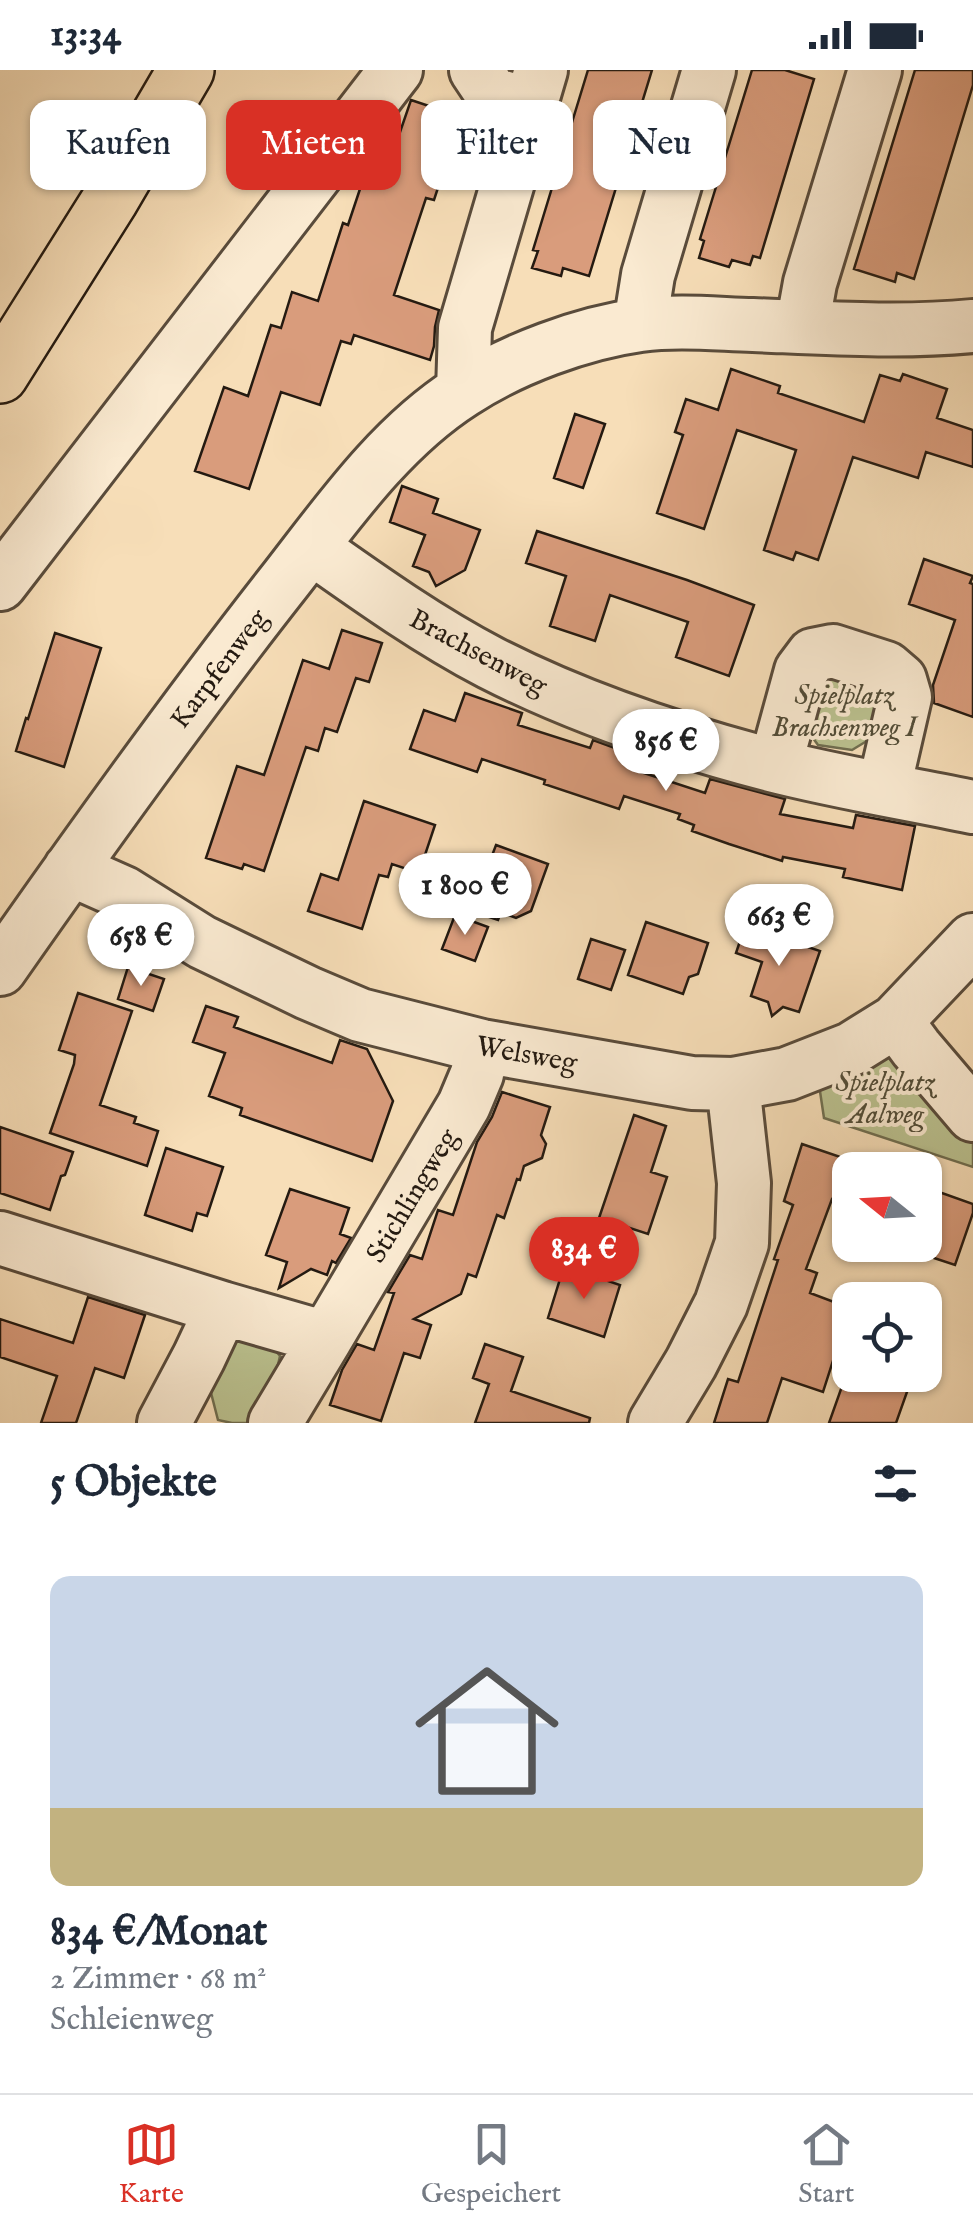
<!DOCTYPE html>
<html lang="de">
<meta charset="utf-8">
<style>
:root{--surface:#fff;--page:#f2f2f3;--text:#1f2937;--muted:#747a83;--line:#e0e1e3;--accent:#d93025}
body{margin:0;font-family:"IM FELL English",serif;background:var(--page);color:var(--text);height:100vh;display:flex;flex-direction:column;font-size:38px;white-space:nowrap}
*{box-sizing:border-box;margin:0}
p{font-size:32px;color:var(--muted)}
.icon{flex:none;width:55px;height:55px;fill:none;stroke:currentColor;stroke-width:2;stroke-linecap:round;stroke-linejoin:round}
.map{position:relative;height:1353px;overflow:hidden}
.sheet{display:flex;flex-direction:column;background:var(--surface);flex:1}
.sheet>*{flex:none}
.banner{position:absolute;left:30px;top:30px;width:915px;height:90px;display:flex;gap:20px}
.needle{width:65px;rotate:288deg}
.controls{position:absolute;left:832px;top:1082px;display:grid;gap:20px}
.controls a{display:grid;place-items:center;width:110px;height:110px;border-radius:20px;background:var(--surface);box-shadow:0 2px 8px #0004;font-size:50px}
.price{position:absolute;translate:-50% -85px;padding:0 22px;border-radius:35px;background:#fff;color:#222;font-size:32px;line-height:65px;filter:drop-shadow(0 2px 5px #0008)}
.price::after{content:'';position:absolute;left:50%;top:60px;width:30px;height:22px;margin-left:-15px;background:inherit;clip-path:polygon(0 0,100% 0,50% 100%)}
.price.on{background:var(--accent);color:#fff}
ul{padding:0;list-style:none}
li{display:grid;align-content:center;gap:20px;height:530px;padding:0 50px}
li+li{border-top:2px solid var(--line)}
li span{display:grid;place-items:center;height:310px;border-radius:20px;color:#555}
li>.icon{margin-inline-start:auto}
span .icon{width:180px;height:180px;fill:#fffc;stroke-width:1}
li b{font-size:42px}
h2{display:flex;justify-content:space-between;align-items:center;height:120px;padding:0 50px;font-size:42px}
.chip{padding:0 35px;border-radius:20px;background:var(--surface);box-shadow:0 2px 8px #0004;font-size:35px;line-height:90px}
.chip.on{background:var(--accent);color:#fff}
.status{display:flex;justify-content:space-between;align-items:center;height:70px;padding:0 50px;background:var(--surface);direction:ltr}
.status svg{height:28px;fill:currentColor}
.menu{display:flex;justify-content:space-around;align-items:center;height:140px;border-top:2px solid var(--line);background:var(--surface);font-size:28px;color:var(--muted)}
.menu a{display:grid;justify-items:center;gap:5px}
.menu .on{color:var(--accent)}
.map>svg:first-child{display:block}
.green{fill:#bbc290;stroke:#706e50;stroke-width:2.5}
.building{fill:#d99c7c;stroke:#241a11;stroke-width:2.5}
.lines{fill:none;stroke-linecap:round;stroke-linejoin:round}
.minor-casing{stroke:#594b3b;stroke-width:58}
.major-casing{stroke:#241a11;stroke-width:60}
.minor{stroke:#faead1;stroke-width:52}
.major{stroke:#f7deb8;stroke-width:55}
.labels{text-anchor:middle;stroke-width:8;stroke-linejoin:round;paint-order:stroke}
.street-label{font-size:28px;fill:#241a11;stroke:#faead1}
.park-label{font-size:28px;font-style:italic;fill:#514c37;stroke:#faead1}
</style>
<div class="status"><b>13:34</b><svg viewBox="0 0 49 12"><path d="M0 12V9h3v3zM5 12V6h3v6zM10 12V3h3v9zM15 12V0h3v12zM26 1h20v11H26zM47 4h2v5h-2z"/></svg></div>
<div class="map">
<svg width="973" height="1353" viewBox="0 0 973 1353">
<rect width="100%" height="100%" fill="#f7deb8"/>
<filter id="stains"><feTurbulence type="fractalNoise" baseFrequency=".002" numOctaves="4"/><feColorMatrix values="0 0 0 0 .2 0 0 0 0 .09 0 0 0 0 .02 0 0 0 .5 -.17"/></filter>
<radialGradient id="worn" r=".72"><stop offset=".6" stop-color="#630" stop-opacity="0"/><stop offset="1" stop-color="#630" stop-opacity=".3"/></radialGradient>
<path class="green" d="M 842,595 L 886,626 L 875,666 L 852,680 L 818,675 L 803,654 L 815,607 Z
M 895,983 L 973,1059 L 973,1097 L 824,1048 L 818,1008 Z
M 263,1265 L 280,1286 L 271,1325 L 253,1353 L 232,1353 L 218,1350 L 209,1315 L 225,1274 Z"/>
<path class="building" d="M 588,0 L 652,0 L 589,206 L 563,198 L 561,206 L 532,198 L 538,181 L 533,180 Z
M 752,0 L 785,0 L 814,9 L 760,188 L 753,186 L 750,195 L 732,190 L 729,197 L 699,188 L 704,171 L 700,169 Z
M 915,0 L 973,0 L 973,15 L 914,209 L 897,203 L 895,212 L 854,199 Z
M 411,30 L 468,49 L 457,84 L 450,81 L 434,130 L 426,128 L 394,225 L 439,240 L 435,257 L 434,276 L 430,290 L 354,265 L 351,274 L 341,271 L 320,335 L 281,322 L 249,419 L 195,401 L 224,317 L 248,326 L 271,255 L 281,258 L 292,222 L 318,231 L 343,153 L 348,155 L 364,107 L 372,110 L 388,60 L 399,65 Z
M 731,299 L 780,316 L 778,323 L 864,352 L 880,305 L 900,311 L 903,304 L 947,319 L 937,348 L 973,360 L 973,397 L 926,382 L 918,408 L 853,387 L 818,490 L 796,482 L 793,490 L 764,480 L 796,380 L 737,360 L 704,459 L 657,443 L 683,365 L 675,362 L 686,329 L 718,340 Z
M 575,344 L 605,354 L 583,418 L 554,408 Z
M 402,416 L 438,429 L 433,443 L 480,460 L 465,500 L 436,516 L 429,502 L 413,496 L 425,465 L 390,452 Z
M 537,461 L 687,510 L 754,535 L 729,606 L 676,587 L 688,552 L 610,525 L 595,571 L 550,556 L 566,506 L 526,493 Z
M 924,489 L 973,506 L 970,513 L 973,514 L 973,647 L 934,633 L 933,615 L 955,550 L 909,534 Z
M 342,560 L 382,573 L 369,612 L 356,608 L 337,662 L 325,658 L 318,681 L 306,677 L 264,801 L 244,794 L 242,799 L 206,788 L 237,696 L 264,705 L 303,590 L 329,599 Z
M 55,563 L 101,578 L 64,697 L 16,681 L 26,648 L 28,649 Z
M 465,623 L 522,643 L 518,655 L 590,678 L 593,670 L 637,686 L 633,698 L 638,701 L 705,723 L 710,709 L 785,729 L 780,744 L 853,758 L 856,745 L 915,756 L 902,820 L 843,807 L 845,799 L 783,787 L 782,791 L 729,774 L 692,761 L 694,755 L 678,749 L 680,744 L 624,726 L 619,739 L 544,714 L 545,710 L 482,689 L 477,702 L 410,679 L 424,640 L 455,651 Z
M 364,731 L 435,755 L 419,803 L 392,794 L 388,807 L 379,805 L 362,859 L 308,841 L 321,804 L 338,810 Z
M 496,775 L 548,794 L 531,841 L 516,848 L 501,842 L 498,850 L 471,841 Z
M 455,845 L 488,857 L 475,891 L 442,879 Z
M 646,852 L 708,873 L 698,904 L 689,907 L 683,924 L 628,905 Z
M 745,856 L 820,881 L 799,942 L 783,937 L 772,946 L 768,932 L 751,926 L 762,892 L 736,883 Z
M 591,869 L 625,880 L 611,920 L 578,909 Z
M 128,897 L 164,909 L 153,941 L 118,929 Z
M 78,923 L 132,941 L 100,1035 L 136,1047 L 134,1053 L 158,1061 L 147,1096 L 50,1063 L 74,994 L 75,985 L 59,980 Z
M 206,936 L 238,947 L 234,957 L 332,993 L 340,970 L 367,979 L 393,1031 L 372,1091 L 240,1045 L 242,1038 L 209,1026 L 225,983 L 193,972 Z
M 502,1022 L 550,1037 L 541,1065 L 546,1074 L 542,1088 L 524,1096 L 520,1110 L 517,1109 L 504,1148 L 497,1145 L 476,1207 L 468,1204 L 461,1224 L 414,1249 L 431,1255 L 420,1288 L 404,1283 L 381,1351 L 330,1335 L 342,1300 L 357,1274 L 374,1280 L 394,1223 L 388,1222 L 410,1185 L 422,1189 L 438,1140 L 453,1145 L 477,1072 L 492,1047 Z
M 634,1045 L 666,1056 L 651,1102 L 667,1107 L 648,1164 L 599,1148 Z
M 0,1057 L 73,1082 L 65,1105 L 61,1106 L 50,1140 L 0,1123 Z
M 802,1074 L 855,1092 L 852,1100 L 850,1100 L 842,1132 L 832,1129 L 806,1199 L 817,1203 L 810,1223 L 850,1238 L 823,1322 L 782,1308 L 767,1353 L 714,1353 L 728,1309 L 738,1312 L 778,1190 L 774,1189 L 793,1135 L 784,1131 Z
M 166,1078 L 223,1097 L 207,1146 L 197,1143 L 192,1161 L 145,1145 Z
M 925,1117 L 973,1134 L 973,1143 L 955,1195 L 925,1185 Z
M 290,1119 L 349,1138 L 340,1164 L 351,1168 L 336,1193 L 332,1191 L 327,1205 L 311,1199 L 279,1218 L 287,1192 L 266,1185 Z
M 564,1196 L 620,1215 L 604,1267 L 548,1248 Z
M 88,1227 L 145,1245 L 124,1308 L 95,1298 L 76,1353 L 41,1353 L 57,1306 L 0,1287 L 0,1249 L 73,1273 Z
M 485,1274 L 523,1287 L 511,1321 L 590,1348 L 589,1353 L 475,1353 L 489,1314 L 473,1308 Z
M 846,1305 L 913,1305 L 896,1353 L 829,1353 Z"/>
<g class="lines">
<defs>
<path id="minor" d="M 476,0 L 492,24 L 531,35
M 640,255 L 648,205 L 709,0
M 802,257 L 810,213 L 875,0
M 463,321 L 465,258 L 541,0
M 311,477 C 369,518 428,560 491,593 C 579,638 675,670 771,695 C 837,712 906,723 973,737
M 0,514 L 396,0
M 775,696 L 801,601 L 813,585 L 833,581 L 886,598 L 900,610 L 905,627 L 884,718
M 70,799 L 124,823 L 202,872 L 308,923 L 360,945 L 482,976 L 692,1013 L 733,1014 L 787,1004 L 851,979 L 896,951 L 973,870
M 0,899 C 93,766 187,635 287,508 C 339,441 391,367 463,321 C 512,289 582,263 640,255 C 677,250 716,254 753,255 C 826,258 900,263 973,256
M 896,951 L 916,978 L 973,1045
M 0,1168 L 222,1238
M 164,1353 L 199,1287 L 222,1238 L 326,1268 L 464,1035 L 477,1004 L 482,976
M 275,1353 L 326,1268
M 655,1353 L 691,1293 L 721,1234 L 742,1173 L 744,1113 L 733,1014"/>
<path id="major" d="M 0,305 L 110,130 L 186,0"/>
</defs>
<use href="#minor" class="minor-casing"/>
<use href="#major" class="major-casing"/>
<use href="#minor" class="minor"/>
<use href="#major" class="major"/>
</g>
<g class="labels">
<g class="street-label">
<text transform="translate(479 581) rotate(28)" y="10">Brachsenweg</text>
<text transform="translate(218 598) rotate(-53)" y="10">Karpfenweg</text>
<text transform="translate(527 983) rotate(10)" y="10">Welsweg</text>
<text transform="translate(411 1125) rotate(-59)" y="10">Stichlingweg</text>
</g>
<g class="park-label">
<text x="844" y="634">Spielplatz<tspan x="844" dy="32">Brachsenweg I</tspan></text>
<text x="885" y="1021">Spielplatz<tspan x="885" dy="32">Aalweg</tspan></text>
</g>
</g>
<rect width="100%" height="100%" filter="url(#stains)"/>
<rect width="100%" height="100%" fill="url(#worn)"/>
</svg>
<div class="controls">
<a><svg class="needle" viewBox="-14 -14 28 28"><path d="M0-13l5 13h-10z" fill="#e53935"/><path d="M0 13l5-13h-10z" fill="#747a83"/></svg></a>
<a><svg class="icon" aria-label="locate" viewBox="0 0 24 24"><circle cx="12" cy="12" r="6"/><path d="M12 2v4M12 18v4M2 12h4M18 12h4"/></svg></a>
</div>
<b class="price" style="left:666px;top:724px">856 €</b>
<b class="price" style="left:465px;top:868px">1 800 €</b>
<b class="price" style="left:779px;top:899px">663 €</b>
<b class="price" style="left:141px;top:919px">658 €</b>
<b class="price on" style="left:584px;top:1232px">834 €</b>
<div class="banner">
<a class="chip">Kaufen</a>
<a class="chip on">Mieten</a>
<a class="chip">Filter</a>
<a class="chip">Neu</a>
</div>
</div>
<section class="sheet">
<h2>5 Objekte<svg class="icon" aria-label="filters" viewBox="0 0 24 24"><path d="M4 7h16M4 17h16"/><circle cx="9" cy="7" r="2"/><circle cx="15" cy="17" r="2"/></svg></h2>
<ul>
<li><span style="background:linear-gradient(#c9d6e8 75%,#c2b280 0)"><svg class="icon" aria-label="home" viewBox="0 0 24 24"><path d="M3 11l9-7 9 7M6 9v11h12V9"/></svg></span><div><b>834 €/Monat</b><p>2 Zimmer · 68 m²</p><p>Schleienweg</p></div></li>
</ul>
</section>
<nav class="menu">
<a class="on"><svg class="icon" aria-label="map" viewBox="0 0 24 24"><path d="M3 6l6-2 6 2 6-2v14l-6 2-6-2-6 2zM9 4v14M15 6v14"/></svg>Karte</a>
<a><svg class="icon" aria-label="saved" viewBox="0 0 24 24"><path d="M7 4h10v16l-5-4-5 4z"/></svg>Gespeichert</a>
<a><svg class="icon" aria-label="home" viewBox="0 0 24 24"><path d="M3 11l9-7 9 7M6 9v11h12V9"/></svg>Start</a>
</nav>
